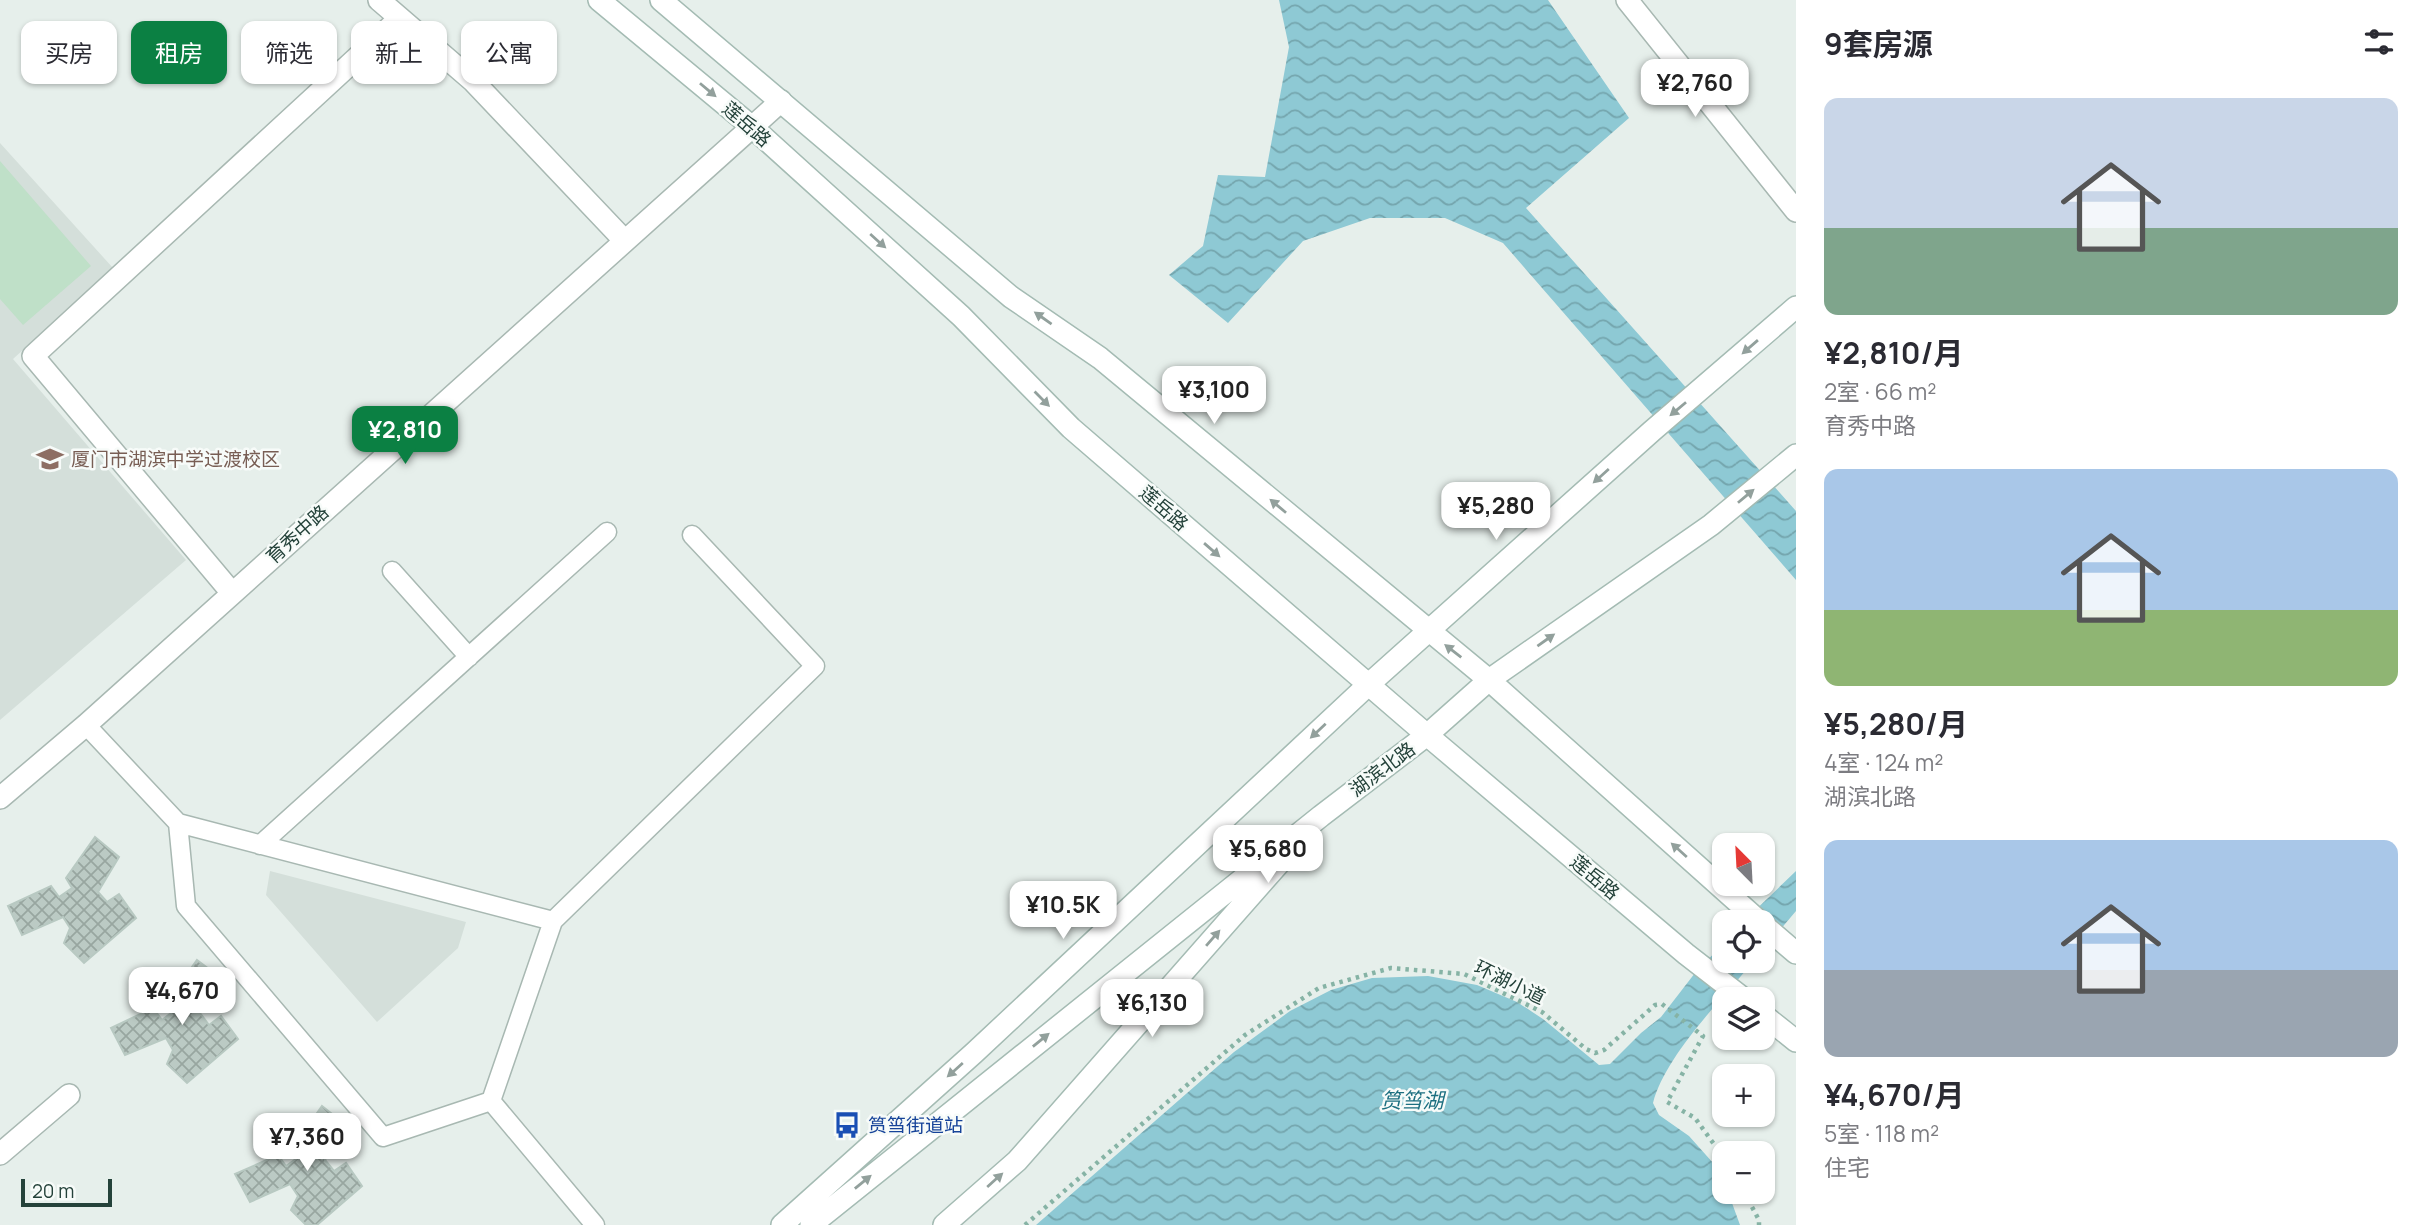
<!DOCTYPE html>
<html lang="zh">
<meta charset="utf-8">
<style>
:root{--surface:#fff;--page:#f7f7f7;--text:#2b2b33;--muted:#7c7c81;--accent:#0b8043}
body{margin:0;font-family:Manrope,"Noto Sans SC",sans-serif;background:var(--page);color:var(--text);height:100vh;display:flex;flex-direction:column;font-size:26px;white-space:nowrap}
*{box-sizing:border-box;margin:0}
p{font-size:23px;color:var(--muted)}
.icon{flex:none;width:38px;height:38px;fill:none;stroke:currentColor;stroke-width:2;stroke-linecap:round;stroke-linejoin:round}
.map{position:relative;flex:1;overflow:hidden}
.panel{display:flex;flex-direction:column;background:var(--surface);width:630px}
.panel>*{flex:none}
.hud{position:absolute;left:21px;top:21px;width:665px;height:63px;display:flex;gap:14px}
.needle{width:46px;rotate:336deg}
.tools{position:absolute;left:1712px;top:833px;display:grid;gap:14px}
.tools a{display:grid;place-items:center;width:63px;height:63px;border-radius:14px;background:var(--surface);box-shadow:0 2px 5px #0004;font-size:35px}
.scale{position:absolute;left:21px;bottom:18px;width:91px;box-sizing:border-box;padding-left:7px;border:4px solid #24423a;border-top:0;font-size:19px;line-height:24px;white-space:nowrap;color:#24423a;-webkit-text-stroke:5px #f7fbf9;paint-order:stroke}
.price{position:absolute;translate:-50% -60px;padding:0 16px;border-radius:14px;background:#fff;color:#222;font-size:23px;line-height:46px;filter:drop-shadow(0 2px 4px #0008)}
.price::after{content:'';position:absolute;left:50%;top:42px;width:21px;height:16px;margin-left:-10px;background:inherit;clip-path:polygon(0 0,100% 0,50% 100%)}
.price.current{background:var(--accent);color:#fff}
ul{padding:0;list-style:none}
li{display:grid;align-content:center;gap:14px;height:371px;padding:0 28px}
li span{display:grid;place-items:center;height:217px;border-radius:14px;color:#555}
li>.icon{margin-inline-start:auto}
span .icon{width:126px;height:126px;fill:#fffc;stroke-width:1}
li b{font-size:30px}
h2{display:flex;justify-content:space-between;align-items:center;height:84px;padding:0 28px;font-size:30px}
.pill{padding:0 24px;border-radius:14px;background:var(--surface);box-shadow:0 2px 5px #0004;font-size:24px;line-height:63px}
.pill.current{background:var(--accent);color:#fff}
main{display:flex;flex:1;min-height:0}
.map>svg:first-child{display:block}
.built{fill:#d4dfda}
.grass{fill:#bfe0c8}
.water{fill:url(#water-waves)}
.building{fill:url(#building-cross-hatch);stroke:#b8c9c2;stroke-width:2}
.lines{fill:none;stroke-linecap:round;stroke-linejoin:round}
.service-casing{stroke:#a8b8b2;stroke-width:21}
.minor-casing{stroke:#a8b8b2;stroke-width:24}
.secondary-casing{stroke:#a4bbb3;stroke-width:24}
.path{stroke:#86b3a5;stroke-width:4.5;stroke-dasharray:3.5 5;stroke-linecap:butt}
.service{stroke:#fff;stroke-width:18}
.minor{stroke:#fff;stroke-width:21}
.secondary{stroke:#fff;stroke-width:21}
.oneway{fill:#92a09c}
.labels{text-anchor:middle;stroke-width:5;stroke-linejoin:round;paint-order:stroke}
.street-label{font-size:19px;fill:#24423a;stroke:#f7fbf9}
.education-label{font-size:19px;fill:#785e54;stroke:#f7fbf9;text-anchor:start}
.transit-label{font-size:19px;fill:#164399;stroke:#f7fbf9;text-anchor:start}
.water-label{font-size:21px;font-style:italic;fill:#1c6f80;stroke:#f7fbf9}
</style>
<main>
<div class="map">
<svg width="1796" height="1225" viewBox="0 0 1796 1225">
<defs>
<pattern id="water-waves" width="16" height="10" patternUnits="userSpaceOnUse" patternTransform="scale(1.75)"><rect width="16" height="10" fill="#8ec9d4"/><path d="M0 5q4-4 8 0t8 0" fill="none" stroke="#74a5ad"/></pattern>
<pattern id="building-cross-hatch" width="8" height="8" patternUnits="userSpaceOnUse" patternTransform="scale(1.75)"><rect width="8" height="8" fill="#bbcac4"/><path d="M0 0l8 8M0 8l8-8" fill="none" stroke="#98a6a0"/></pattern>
</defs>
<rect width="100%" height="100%" fill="#e6efeb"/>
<path class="built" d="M 0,143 L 113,268 L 13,359 L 186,560 L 0,720 Z
M 270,871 L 466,922 L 458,948 L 377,1022 L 266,895 Z"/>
<path class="grass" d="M 0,161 L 91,266 L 23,325 L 0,299 Z"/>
<path class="water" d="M 1279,0 L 1548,0 L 1629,118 L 1526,208 L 1796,511 L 1796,580 L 1503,243 L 1445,218 L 1370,218 L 1303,241 L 1228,323 L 1169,275 L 1203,246 L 1218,175 L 1265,177 L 1289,47 Z
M 1796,871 L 1796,911 L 1762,951 L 1762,922 L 1743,922 Z
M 1724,943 L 1724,961 L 1754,961 C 1722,999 1665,1056 1653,1103 L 1659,1115 L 1689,1136 L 1722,1173 L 1724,1192 L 1728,1192 L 1740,1225 L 1036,1225 L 1234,1052 L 1290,1011 L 1331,990 L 1372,978 L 1428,976 L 1477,985 L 1517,1002 L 1543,1019 L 1599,1065 L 1610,1064 L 1641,1033 L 1661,1017 L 1695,973 Z"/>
<path class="building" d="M 95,837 L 119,857 L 98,892 L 107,902 L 119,894 L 136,918 L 84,963 L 64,943 L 70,928 L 63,917 L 22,935 L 8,906 L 51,886 L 59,897 L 72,888 L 66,878 Z
M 197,960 L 221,978 L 200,1013 L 209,1025 L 221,1016 L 238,1039 L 187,1083 L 167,1064 L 173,1050 L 166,1038 L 125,1055 L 111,1028 L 153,1008 L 162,1020 L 175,1010 L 169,999 Z
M 322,1106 L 346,1125 L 325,1160 L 334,1171 L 346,1163 L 362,1186 L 317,1225 L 306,1225 L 291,1210 L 298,1196 L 290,1184 L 250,1202 L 235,1174 L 278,1155 L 286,1166 L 300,1156 L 294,1146 Z"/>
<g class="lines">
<defs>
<path id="service" d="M 392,571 L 469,657
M 86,725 L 178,823 L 186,906 L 383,1137 L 491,1101 L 595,1225
M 178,823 L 553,921
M 260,845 L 607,532
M 491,1101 L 553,921 L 815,666 L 692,535"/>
<path id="minor" d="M 379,0 L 473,81 L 624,240
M 1627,0 L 1796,211
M 232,593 L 33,356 L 399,19
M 0,798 L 86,725 L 781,101
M 0,1154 L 69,1095"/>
<path id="secondary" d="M 599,0 L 751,126 L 961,316 L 1071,428 L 1427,735 L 1686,954 L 1744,999
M 661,0 L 1011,297 L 1100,358 L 1489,680 L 1760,922
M 1762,924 L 1796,953
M 1762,1014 L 1796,1041
M 782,1225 L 974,1053 L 1368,685 L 1652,431 L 1796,307
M 811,1225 L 1321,816 L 1427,735 L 1489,680 L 1711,525 L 1796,455
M 944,1225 L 1017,1161 L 1282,860"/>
</defs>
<use href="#service" class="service-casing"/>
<use href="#minor" class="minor-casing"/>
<use href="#secondary" class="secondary-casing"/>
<path class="path" d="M 1744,1192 L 1759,1220 L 1759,1225
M 1025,1225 L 1245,1035 L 1319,988 L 1391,968 L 1464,974 L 1542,1012 L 1586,1049 L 1595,1053 L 1604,1050 L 1655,1005 L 1662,1004 L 1703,1036 L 1667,1102 L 1695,1118 L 1724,1158"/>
<use href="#service" class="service"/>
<use href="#minor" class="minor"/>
<use href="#secondary" class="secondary"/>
</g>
<defs><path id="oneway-solid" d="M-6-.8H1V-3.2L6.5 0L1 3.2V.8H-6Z" transform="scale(1.75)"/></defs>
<g class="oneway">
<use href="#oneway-solid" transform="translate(708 90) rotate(40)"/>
<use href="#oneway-solid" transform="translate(878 241) rotate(42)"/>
<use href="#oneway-solid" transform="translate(1043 318) rotate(-145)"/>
<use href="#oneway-solid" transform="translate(1750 347) rotate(139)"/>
<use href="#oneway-solid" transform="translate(1042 399) rotate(45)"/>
<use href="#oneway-solid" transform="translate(1678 409) rotate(140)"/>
<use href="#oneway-solid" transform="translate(1601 476) rotate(138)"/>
<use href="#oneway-solid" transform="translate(1746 496) rotate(-40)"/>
<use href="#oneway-solid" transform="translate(1278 506) rotate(-140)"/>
<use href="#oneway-solid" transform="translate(1212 550) rotate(41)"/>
<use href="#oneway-solid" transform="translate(1546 640) rotate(-35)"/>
<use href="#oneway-solid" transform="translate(1453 651) rotate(-142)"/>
<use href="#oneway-solid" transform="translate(1318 731) rotate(137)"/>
<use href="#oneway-solid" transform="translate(1679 850) rotate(-138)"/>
<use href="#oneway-solid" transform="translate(1213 938) rotate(-49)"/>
<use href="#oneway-solid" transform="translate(1041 1040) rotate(-39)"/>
<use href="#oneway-solid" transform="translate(955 1070) rotate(138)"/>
<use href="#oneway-solid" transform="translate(995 1180) rotate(-42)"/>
<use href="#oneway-solid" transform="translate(863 1182) rotate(-39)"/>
</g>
<defs>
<symbol id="school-bare" viewBox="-9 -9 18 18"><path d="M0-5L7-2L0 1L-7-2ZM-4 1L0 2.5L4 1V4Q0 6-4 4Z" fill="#8d6e63" stroke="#f7fbf9" stroke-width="2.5" paint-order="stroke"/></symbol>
<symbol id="bus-bare" viewBox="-9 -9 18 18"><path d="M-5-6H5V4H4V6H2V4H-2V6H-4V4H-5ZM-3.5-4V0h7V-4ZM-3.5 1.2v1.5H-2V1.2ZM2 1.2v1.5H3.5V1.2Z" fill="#1a4fb4" stroke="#f7fbf9" stroke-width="2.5" paint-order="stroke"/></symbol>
</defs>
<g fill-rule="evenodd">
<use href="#school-bare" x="31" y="440" width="38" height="38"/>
<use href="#bus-bare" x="828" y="1106" width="38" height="38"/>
</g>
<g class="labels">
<g class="street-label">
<text transform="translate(747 124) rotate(41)" y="7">莲岳路</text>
<text transform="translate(1164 508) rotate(41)" y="7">莲岳路</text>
<text transform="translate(297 534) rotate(-42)" y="7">育秀中路</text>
<text transform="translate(1382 769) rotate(-37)" y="7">湖滨北路</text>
<text transform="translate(1595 877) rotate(40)" y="7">莲岳路</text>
<text transform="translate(1510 982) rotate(26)" y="7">环湖小道</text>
</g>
<g class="education-label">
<text x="71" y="466">厦门市湖滨中学过渡校区</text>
</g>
<g class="transit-label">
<text x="868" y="1132">筼筜街道站</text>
</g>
<g class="water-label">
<text x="1412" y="1108">筼筜湖</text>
</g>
</g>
</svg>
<div class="tools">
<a><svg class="needle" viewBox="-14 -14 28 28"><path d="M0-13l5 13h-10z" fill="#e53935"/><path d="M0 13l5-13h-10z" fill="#7c7c81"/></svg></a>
<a><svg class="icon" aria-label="locate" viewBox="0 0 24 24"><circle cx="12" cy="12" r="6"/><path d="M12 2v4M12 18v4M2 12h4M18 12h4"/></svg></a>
<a><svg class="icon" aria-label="layers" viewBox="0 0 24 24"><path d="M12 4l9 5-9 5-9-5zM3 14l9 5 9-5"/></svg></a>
<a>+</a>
<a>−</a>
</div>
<div class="scale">20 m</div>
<b class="price" style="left:1695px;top:119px">¥2,760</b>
<b class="price" style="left:1214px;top:426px">¥3,100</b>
<b class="price current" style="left:405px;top:466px">¥2,810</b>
<b class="price" style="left:1496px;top:542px">¥5,280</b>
<b class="price" style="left:1268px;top:885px">¥5,680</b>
<b class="price" style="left:1063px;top:941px">¥10.5K</b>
<b class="price" style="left:182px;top:1027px">¥4,670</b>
<b class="price" style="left:1152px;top:1039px">¥6,130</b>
<b class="price" style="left:307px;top:1173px">¥7,360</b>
<div class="hud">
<a class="pill">买房</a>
<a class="pill current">租房</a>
<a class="pill">筛选</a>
<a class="pill">新上</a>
<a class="pill">公寓</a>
</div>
</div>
<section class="panel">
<h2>9套房源<svg class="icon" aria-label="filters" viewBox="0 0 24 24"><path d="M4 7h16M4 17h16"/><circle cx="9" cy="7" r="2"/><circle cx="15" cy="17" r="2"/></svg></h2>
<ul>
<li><span style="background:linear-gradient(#c9d6e8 60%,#7fa58c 0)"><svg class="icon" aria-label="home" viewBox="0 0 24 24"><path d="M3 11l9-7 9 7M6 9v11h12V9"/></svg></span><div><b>¥2,810/月</b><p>2室 · 66 m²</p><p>育秀中路</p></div></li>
<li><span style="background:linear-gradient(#a9c7e8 65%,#8fb573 0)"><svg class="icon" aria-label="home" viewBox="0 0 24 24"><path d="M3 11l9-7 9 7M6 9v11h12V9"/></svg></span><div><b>¥5,280/月</b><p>4室 · 124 m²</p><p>湖滨北路</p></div></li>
<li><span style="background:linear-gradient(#a9c7e8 60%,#9aa5b1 0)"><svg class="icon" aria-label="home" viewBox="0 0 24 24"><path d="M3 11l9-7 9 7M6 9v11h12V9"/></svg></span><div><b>¥4,670/月</b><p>5室 · 118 m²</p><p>住宅</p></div></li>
</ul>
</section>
</main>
